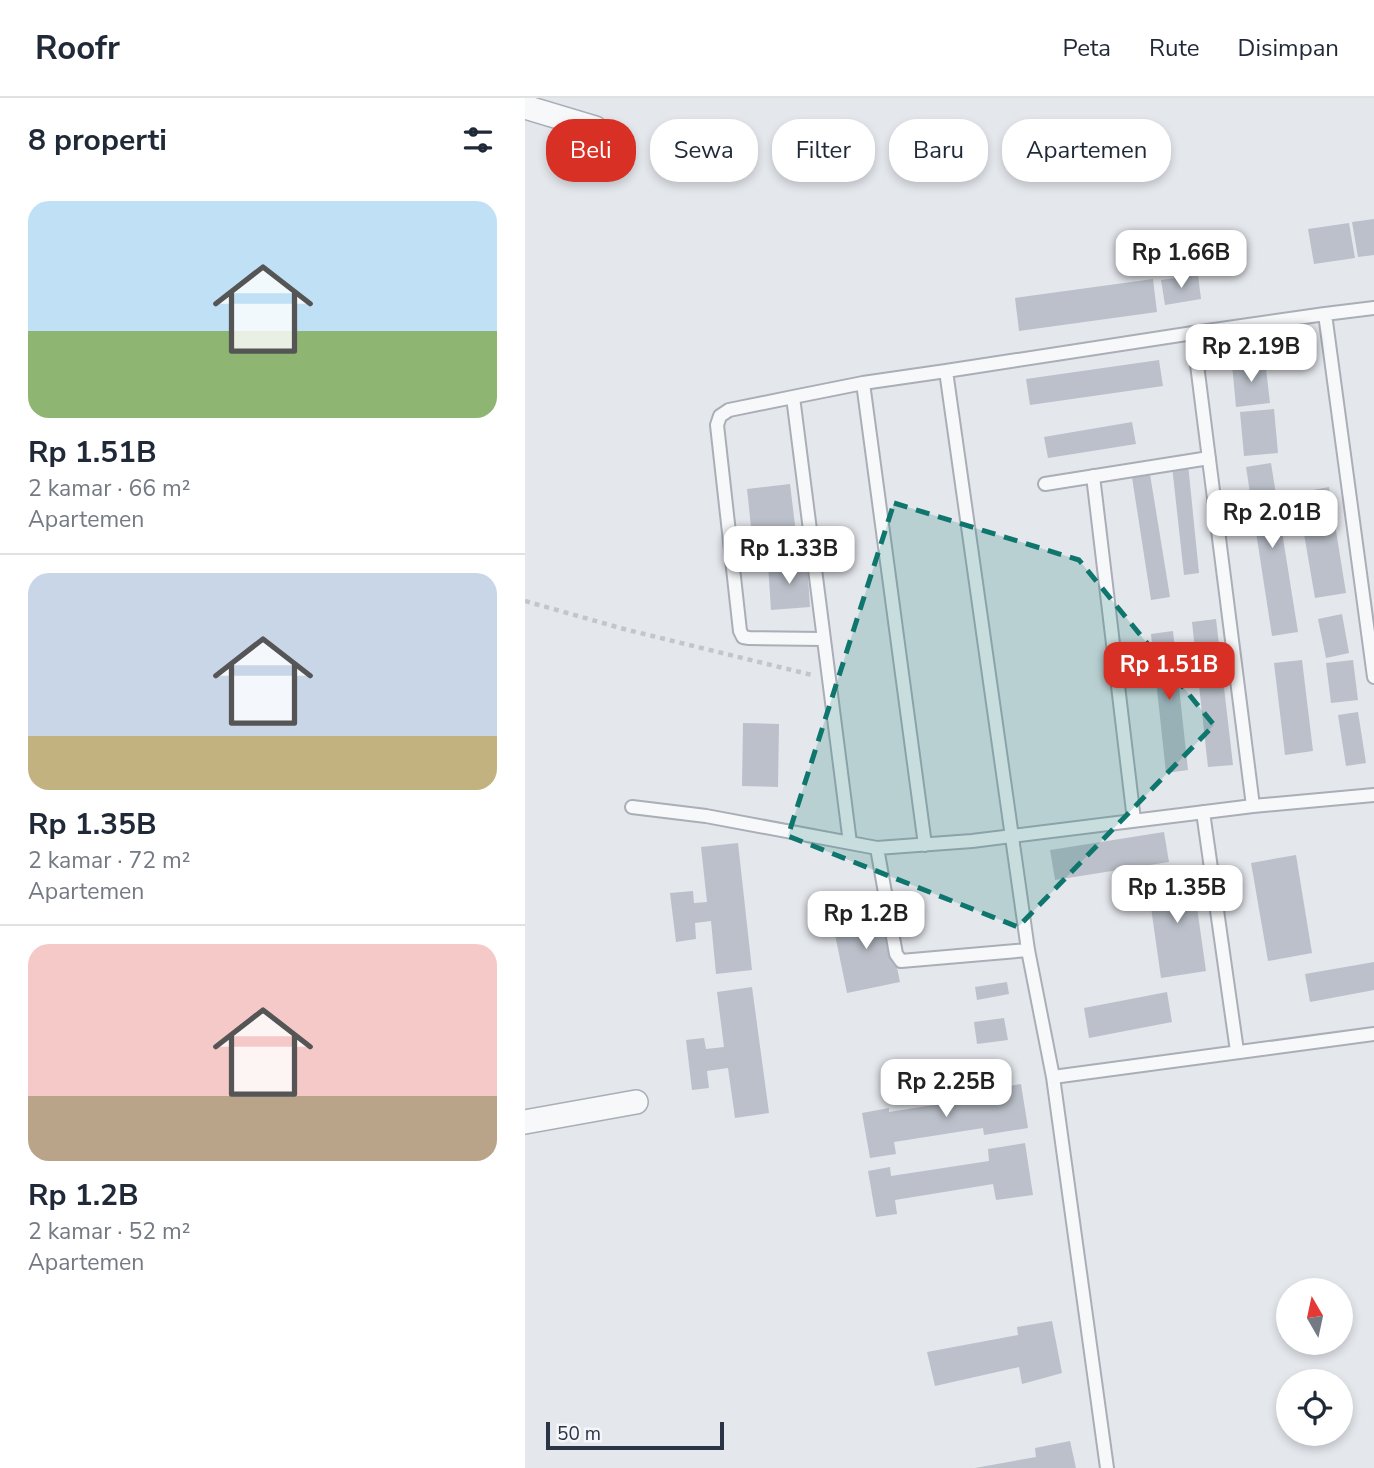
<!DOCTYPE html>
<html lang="id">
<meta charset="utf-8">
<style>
:root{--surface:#fff;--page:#f2f2f3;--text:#1f2937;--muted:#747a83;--line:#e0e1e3;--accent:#d93025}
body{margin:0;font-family:"Nunito Sans",sans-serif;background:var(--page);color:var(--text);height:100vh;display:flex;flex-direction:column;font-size:26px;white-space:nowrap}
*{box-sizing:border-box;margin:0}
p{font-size:23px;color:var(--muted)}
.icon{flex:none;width:38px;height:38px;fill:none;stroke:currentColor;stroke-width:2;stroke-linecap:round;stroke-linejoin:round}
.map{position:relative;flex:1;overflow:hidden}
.drawer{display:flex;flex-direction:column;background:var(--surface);width:525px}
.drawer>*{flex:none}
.hud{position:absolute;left:21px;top:21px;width:665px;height:63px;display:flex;gap:14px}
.needle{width:46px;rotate:351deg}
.fabs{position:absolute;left:751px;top:1180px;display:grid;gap:14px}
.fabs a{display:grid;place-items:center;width:77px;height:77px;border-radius:50%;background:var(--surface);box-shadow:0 4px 10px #0003;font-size:35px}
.scale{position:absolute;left:21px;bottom:18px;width:178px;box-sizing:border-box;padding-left:7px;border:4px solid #2b3445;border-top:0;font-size:19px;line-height:24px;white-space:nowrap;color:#2b3445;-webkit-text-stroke:5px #f4f6f9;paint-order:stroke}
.price{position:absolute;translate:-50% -60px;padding:0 16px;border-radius:14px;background:#fff;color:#222;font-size:23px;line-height:46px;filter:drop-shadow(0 2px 4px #0008)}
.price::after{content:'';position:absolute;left:50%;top:42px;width:21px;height:16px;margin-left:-10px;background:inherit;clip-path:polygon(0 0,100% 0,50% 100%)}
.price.on{background:var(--accent);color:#fff}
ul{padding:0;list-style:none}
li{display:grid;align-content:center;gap:14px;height:371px;padding:0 28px}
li+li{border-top:2px solid var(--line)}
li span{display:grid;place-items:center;height:217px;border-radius:21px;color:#555}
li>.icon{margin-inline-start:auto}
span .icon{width:126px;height:126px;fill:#fffc;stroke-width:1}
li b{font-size:30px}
h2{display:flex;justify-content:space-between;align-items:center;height:84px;padding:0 28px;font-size:30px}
.tag{padding:0 24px;border-radius:28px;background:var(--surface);box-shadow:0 4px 10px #0003;font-size:24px;line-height:63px}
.tag.on{background:var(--accent);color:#fff}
header{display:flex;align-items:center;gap:42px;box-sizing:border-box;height:98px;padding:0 35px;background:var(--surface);border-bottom:2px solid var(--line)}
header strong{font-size:33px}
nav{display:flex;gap:38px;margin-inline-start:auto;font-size:24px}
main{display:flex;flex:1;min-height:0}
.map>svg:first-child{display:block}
.building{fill:#bbc0ca}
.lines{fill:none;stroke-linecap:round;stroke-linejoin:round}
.lane-casing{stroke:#a9aeb7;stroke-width:16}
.street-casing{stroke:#a9aeb7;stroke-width:26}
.path{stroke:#c2c5cb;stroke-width:4.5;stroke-dasharray:5 5;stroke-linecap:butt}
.lane{stroke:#f7f8fa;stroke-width:12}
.street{stroke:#f7f8fa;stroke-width:23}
.marked{fill:#0f766e;fill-opacity:0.2;stroke:#0f766e;stroke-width:5;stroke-dasharray:14 9;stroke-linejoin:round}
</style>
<header>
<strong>Roofr</strong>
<nav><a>Peta</a><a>Rute</a><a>Disimpan</a></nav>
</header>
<main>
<section class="drawer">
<h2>8 properti<svg class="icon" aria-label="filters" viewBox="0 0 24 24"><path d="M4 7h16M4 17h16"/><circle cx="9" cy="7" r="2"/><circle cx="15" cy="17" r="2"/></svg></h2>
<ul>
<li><span style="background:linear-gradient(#bfe0f5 60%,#8fb573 0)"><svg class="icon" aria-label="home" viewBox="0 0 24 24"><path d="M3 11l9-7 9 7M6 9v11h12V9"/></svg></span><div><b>Rp 1.51B</b><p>2 kamar · 66 m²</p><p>Apartemen</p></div></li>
<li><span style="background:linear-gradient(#c9d6e8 75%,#c2b280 0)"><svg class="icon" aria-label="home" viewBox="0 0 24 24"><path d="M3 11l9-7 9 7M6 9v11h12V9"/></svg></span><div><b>Rp 1.35B</b><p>2 kamar · 72 m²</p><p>Apartemen</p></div></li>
<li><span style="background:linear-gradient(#f6c9c9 70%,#b9a48a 0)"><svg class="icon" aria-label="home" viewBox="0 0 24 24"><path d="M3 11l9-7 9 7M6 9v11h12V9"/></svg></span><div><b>Rp 1.2B</b><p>2 kamar · 52 m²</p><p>Apartemen</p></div></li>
</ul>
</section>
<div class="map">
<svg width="849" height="1370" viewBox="0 0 849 1370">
<rect width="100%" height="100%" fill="#e4e7ec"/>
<path class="building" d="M 849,121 L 849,157 L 833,159 L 827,124 Z
M 824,125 L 830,160 L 789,166 L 783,131 Z
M 673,177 L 676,201 L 640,207 L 636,182 Z
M 628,181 L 632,214 L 494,233 L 490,200 Z
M 634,262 L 638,288 L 505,307 L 501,281 Z
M 740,262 L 745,305 L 711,309 L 707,266 Z
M 749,311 L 753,355 L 719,358 L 715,314 Z
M 607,324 L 611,346 L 523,360 L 519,339 Z
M 746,365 L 773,534 L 747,538 L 721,369 Z
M 663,366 L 674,475 L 659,477 L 647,368 Z
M 624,370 L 645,499 L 626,502 L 606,373 Z
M 265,386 L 273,452 L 229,457 L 222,391 Z
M 804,389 L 821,495 L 790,500 L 772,395 Z
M 282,463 L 285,509 L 246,512 L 243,466 Z
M 817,516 L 824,555 L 801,560 L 793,521 Z
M 691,521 L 708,667 L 683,669 L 667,524 Z
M 648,533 L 663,672 L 641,675 L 626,536 Z
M 777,562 L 788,653 L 760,657 L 749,565 Z
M 828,562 L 833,602 L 806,605 L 801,565 Z
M 833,614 L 841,665 L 821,668 L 813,617 Z
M 218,625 L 254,626 L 253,689 L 217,688 Z
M 639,734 L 644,764 L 530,782 L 525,752 Z
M 213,745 L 227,872 L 191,876 L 186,823 L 170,825 L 171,841 L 151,844 L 145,795 L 168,793 L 169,805 L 182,804 L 176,749 Z
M 771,757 L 787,855 L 743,863 L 726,765 Z
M 667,774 L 681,873 L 636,880 L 622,781 Z
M 360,811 L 375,884 L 322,895 L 307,822 Z
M 849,864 L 849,892 L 785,904 L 780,876 Z
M 482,884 L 484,896 L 452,902 L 450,889 Z
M 227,889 L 244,1015 L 210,1020 L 203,970 L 182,973 L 184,990 L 167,992 L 161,942 L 179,940 L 181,951 L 199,949 L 192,894 Z
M 642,894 L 647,924 L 564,940 L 559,910 Z
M 479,920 L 483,942 L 452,946 L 449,924 Z
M 496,986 L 503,1030 L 459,1037 L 458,1030 L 369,1044 L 371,1056 L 345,1060 L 337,1015 L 364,1010 L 364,1014 L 453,1000 L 452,993 Z
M 500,1045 L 508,1097 L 471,1102 L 468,1086 L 370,1102 L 372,1116 L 351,1119 L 343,1073 L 365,1069 L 366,1078 L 464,1063 L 463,1051 Z
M 527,1223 L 537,1275 L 497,1286 L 494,1269 L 410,1288 L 402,1254 L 493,1237 L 492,1229 Z
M 545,1343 L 551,1370 L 450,1370 L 511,1359 L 510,1350 Z"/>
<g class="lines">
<defs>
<path id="lane" d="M 800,216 L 849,210
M 668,235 L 800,216 L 849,579
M 268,299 L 204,312 L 195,318 L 192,327 L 215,533 L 218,539 L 224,540 L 298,541
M 568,378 L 609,722
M 520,386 L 684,360
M 107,709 L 181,718 L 352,750 L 447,743 L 728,708 L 849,697
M 678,714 L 712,953
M 325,745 L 268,299 L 338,285
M 400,747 L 338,285 L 421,273
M 352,750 L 371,856 L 376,863 L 503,852
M 528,979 L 849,936
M 582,1370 L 528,979 L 503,852 L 421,273 L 668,235 L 728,708"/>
<path id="street" d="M 0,9 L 70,30
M 0,1024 L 111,1004"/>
</defs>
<use href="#lane" class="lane-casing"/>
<use href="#street" class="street-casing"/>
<path class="path" d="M 0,503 L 99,531 L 287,577"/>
<use href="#lane" class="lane"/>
<use href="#street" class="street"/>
</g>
<path class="marked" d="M 369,405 L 554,462 L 689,627 L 493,829 L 263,738 Z"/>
</svg>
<div class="fabs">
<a><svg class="needle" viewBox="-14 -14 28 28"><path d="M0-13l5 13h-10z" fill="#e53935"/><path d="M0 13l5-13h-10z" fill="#747a83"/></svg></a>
<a><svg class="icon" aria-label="locate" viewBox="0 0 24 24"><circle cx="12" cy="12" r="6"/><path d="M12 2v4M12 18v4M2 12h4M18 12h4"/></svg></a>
</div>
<div class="scale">50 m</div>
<b class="price" style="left:656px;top:192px">Rp 1.66B</b>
<b class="price" style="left:726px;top:286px">Rp 2.19B</b>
<b class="price" style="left:747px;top:452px">Rp 2.01B</b>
<b class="price" style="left:264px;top:488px">Rp 1.33B</b>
<b class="price on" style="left:644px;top:604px">Rp 1.51B</b>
<b class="price" style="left:652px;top:827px">Rp 1.35B</b>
<b class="price" style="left:341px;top:853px">Rp 1.2B</b>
<b class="price" style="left:421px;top:1021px">Rp 2.25B</b>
<div class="hud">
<a class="tag on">Beli</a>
<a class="tag">Sewa</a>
<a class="tag">Filter</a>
<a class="tag">Baru</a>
<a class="tag">Apartemen</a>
</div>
</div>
</main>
